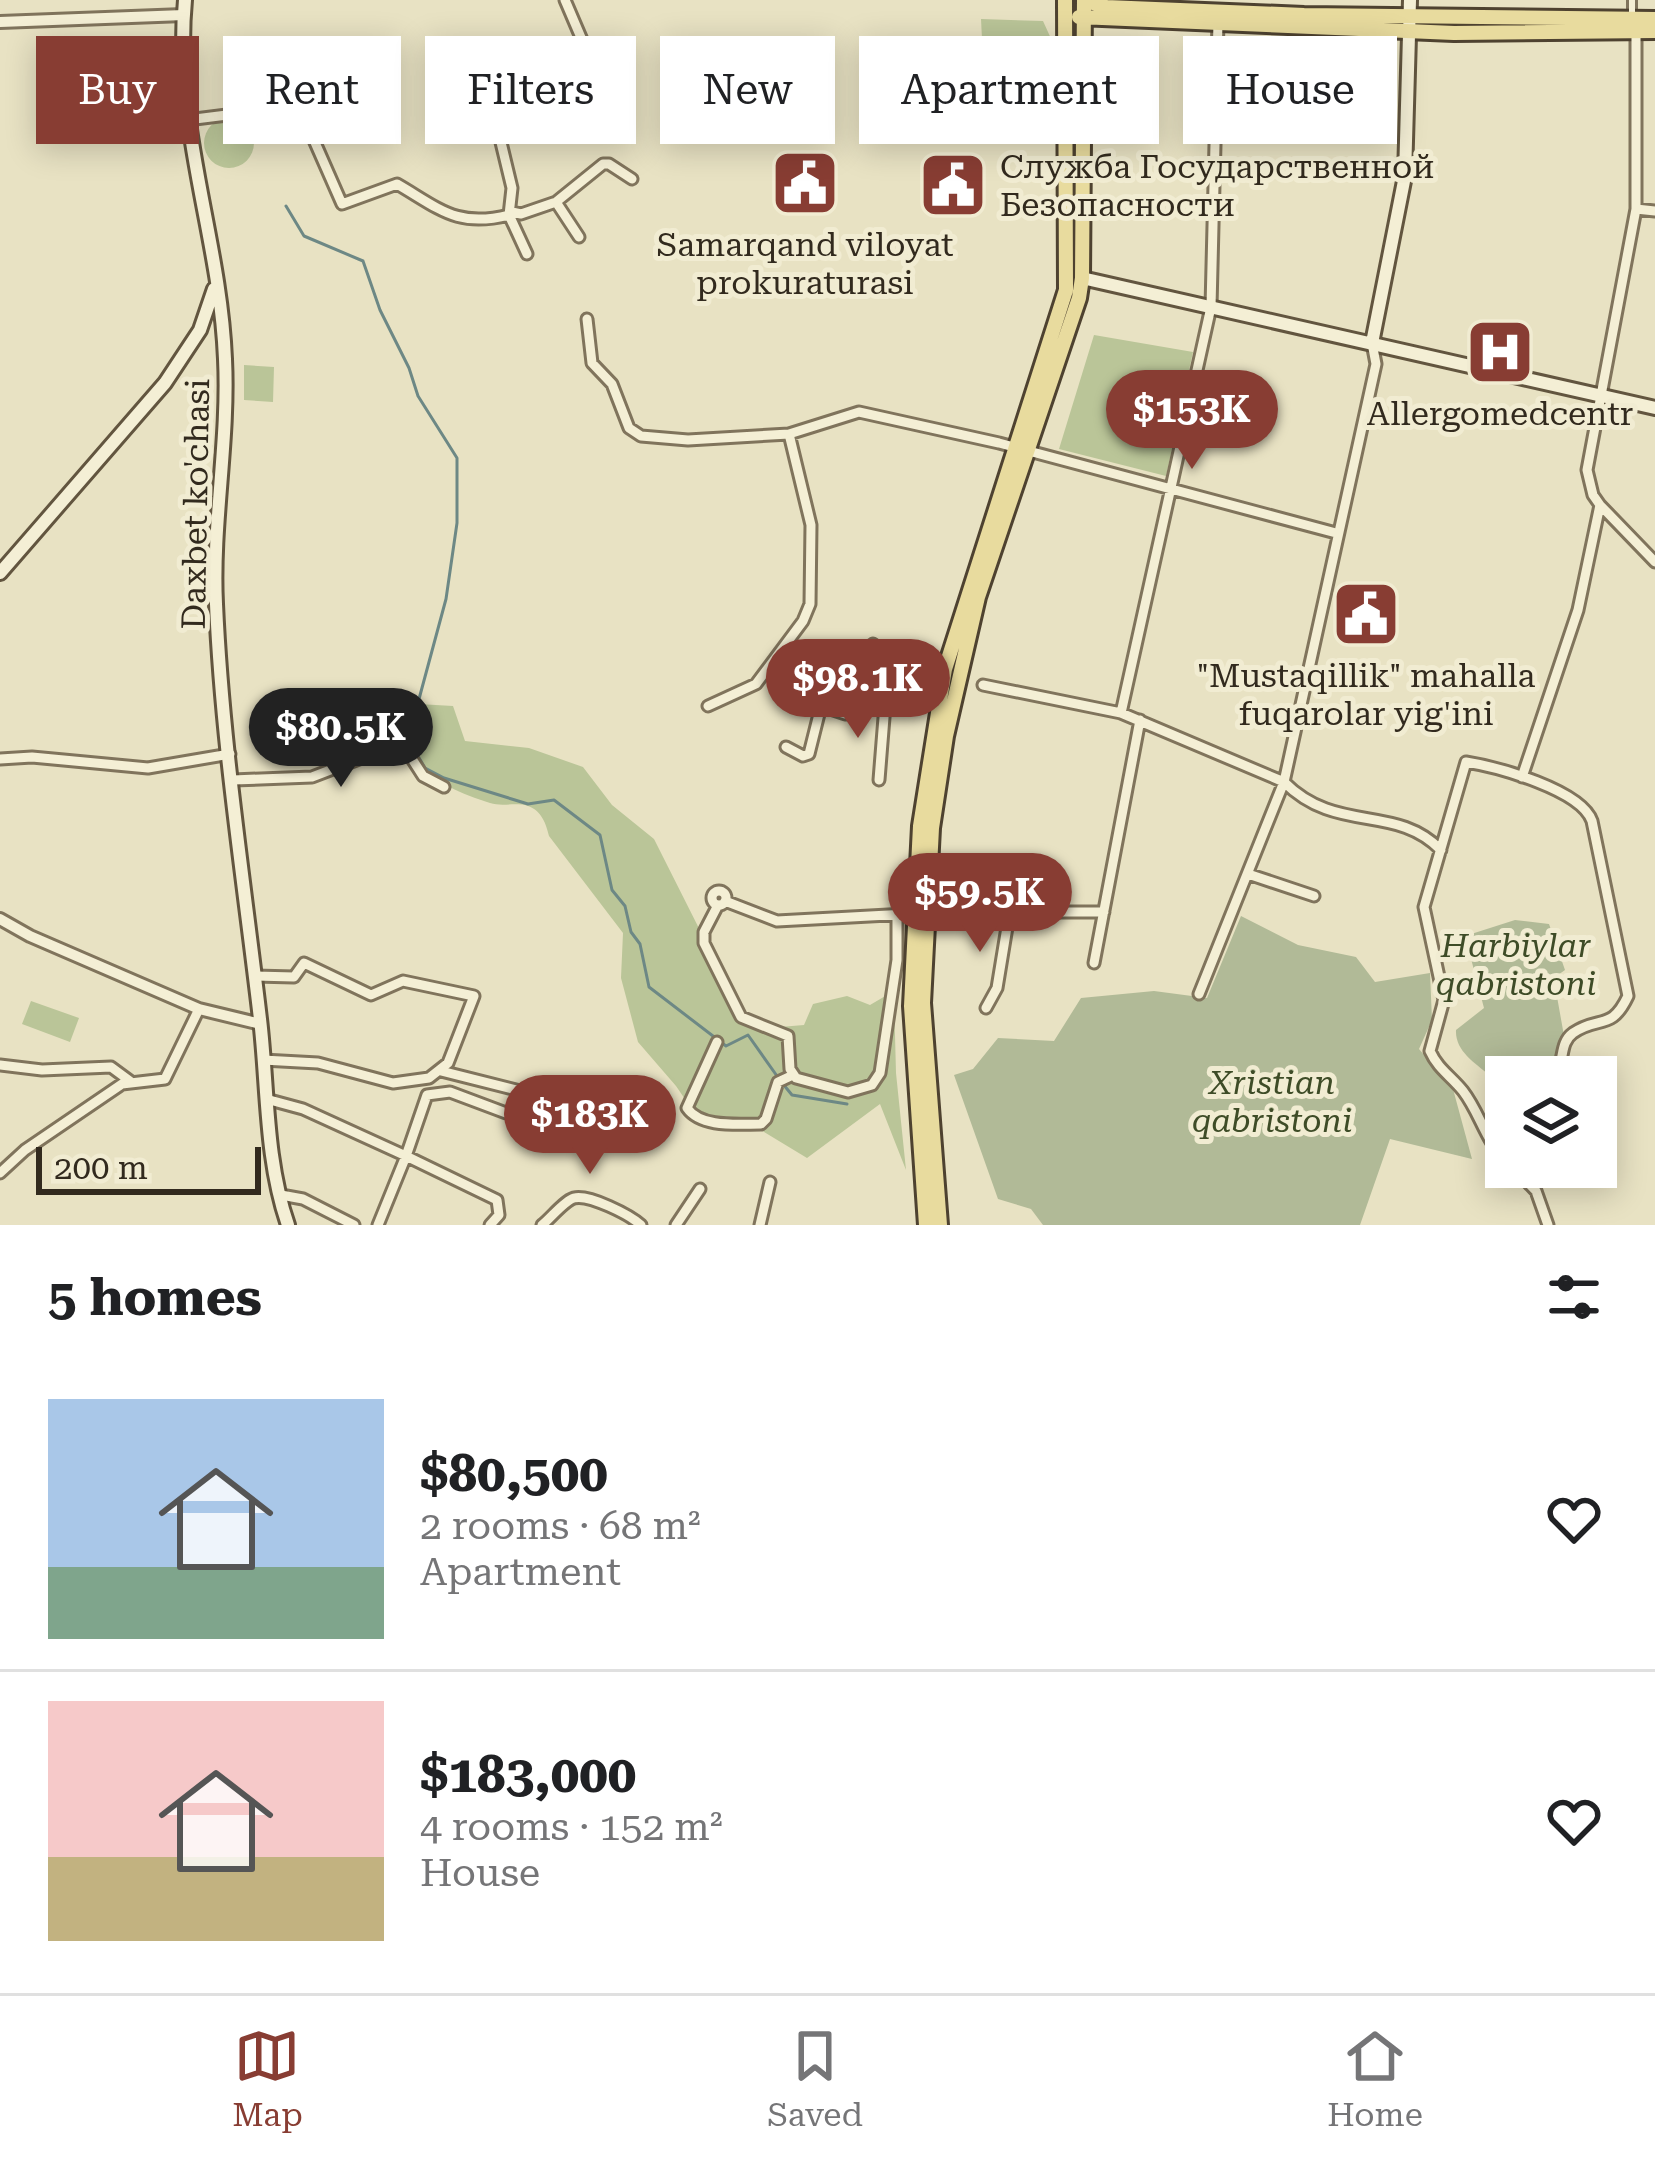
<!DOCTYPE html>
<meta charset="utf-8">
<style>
:root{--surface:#fff;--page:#f2f2f2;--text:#202124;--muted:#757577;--line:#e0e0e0;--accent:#883d33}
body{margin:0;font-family:"Roboto Serif",serif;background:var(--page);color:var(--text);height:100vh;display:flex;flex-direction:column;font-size:45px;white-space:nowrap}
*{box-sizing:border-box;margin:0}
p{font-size:39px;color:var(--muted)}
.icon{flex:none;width:66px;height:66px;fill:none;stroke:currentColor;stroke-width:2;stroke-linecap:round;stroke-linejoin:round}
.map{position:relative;height:1225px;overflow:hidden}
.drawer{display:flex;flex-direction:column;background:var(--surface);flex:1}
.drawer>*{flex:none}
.top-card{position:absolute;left:36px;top:36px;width:1584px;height:108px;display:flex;gap:24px}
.fabs{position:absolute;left:1485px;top:1056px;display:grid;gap:24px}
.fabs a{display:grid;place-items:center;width:132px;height:132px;border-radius:0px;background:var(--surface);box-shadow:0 6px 30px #0003;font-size:60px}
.scale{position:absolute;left:36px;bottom:30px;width:225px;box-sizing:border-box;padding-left:12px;border:6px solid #322a1e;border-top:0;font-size:33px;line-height:42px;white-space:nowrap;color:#322a1e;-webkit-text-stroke:9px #f1ecd2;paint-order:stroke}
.price{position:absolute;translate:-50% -102px;padding:0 27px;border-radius:42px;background:var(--accent);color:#fff;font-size:39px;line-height:78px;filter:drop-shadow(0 3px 6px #0008)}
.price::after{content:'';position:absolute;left:50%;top:72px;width:36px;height:27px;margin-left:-18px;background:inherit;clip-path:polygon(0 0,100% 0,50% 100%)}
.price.current{background:#222;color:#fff}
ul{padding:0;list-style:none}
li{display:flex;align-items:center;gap:36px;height:300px;padding:0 48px}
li+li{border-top:3px solid var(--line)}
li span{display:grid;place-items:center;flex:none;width:336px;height:240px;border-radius:0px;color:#555}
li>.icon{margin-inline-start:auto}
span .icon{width:144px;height:144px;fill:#fffc;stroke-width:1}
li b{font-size:51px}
h2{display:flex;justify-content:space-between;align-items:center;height:144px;padding:0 48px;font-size:51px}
.chip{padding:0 42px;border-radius:0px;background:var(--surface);box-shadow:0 6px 30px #0003;font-size:42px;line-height:108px}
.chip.current{background:var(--accent);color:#fff}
.menu{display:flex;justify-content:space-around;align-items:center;height:168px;border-top:3px solid var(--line);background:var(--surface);font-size:33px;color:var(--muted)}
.menu a{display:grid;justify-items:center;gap:6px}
.menu .current{color:var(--accent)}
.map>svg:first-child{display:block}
.green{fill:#bac598}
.cemetery{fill:#b1ba97}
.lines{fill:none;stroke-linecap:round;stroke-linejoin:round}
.stream{stroke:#6d8885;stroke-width:3}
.pedestrian-casing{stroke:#80745c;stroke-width:12}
.minor-casing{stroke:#80745c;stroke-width:15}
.tertiary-casing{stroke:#80745c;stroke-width:16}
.secondary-casing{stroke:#62553f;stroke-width:18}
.primary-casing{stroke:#4e4230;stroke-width:20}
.pedestrian{stroke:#f4efd5;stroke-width:6}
.minor{stroke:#f4efd5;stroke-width:9}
.tertiary{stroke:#f4efd5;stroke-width:10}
.secondary{stroke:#f4efd5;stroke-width:12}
.primary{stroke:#e8db9e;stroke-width:14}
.labels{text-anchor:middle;stroke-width:10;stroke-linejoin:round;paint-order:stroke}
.poi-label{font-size:33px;fill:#322a1e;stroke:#f1ecd2}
.street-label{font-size:33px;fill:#322a1e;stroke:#f1ecd2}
.park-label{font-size:33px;font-style:italic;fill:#3e4c27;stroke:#f1ecd2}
</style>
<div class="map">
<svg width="1655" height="1225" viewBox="0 0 1655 1225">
<rect width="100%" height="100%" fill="#e8e2c3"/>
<path class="green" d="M 981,19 L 1043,21 L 1053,43 L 1048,87 L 1055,96 L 985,99 Z
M204 143a25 25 0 1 1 50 0a25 25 0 1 1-50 0Z
M 1094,335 L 1193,352 L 1166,476 L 1059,449 Z
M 244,365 L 274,367 L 273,402 L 244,400 Z
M 418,704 L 453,706 L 465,741 L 529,748 L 583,767 L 612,805 L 654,839 L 730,990 L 751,1018 L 780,1027 L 804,1025 L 813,1004 L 847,996 L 870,1005 L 887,995 L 894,997 L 896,1073 L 906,1170 L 880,1104 L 807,1158 L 756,1127 L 704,1127 L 676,1086 L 638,1042 L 621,978 L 623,933 L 549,836 C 546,824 542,811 528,806 C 516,802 502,807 490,803 C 443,788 388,763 418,704 Z
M 31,1001 L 79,1018 L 70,1042 L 22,1024 Z"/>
<path class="cemetery" d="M 1241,916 L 1298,945 L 1356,957 L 1375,982 L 1430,973 L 1432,1020 L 1419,1049 L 1453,1089 L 1472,1159 L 1390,1139 L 1360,1225 L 1043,1225 L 1031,1209 L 998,1199 L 954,1075 L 973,1069 L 998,1038 L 1054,1041 L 1081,998 L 1154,991 L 1207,998 Z
M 1515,920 L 1549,924 L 1565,970 L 1558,975 L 1562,983 L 1556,991 L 1566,1047 L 1564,1071 C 1540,1086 1513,1069 1489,1075 C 1474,1062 1455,1051 1456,1030 L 1484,1008 L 1465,936 Z"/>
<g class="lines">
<path class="stream" d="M 286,206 L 304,236 L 363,261 L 380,310 L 409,368 L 418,396 L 457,458 L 457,523 L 446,599 L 419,699 L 412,746 L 425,768 L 444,778 L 528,804 L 554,800 L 600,835 L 612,890 L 625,906 L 631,932 L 640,944 L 649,987 L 726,1046 L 748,1035 L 777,1076
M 783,1084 L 792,1095 L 847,1104"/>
<defs>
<path id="pedestrian" d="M 1632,16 L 1632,0"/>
<path id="minor" d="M 1636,32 L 1636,209 L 1587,470 L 1593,495 L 1600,505 L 1655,562
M 187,120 L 299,106 L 342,204 L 397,184 C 440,209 457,228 509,215 L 512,188 L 492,105 L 591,61 L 565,0
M 556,202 L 603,164 L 609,164 L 632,179
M 1636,209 L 1655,211
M 512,212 L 521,214 L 556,202 L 579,237
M 509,215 L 527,254
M 587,319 L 592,363 L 612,384 L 629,428 L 641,436 L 688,440 L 789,434 L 859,412 L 999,443 L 1336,533
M 983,685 L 1121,713 L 1284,782 C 1337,835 1395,803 1441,850
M 853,699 L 873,644
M 708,706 L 756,684 L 803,621 L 810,604 L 811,525 L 789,434
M 1121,713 L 1211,307 L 1218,22
M 786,747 L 803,756 L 809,754 L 821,706 L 845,714 L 853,699 L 885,705 L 918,705 L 928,668 L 945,669
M 0,759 L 32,757 L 148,768 L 230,754
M 1522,777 L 1578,610 L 1600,505
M 233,780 L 312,777 L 380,751 L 405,748 L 423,776 L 444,787
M 879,780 L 885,705
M 1248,874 L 1314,896
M712 898a7 7 0 1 1 14 0a7 7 0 1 1-14 0Z
M 725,901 L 777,921 L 944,912 L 1104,912
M 718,905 L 704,932 L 704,943 L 741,1017 L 788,1036 L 790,1069 L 796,1078 L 848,1092 L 872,1085 L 880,1073 L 897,960 L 897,915
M 1094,963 L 1140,720
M 255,976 L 294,977 L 304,963 L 371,995 L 403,981 L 474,996 L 448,1063 L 429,1078 L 393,1083 L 318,1063 L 263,1060
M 1199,994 L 1284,782 L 1376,364 L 1372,343
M 986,1008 L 997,988 L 1009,915
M 717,1042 L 687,1108 C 701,1128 737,1124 761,1124 L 766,1119 L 778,1082 L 793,1075
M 0,1065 L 42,1070 L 111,1067 L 130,1081
M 441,1071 L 576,1105
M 266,1099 L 303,1109 L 406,1156 L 378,1225
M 1506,1161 C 1485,1140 1480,1113 1463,1091 C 1451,1076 1438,1069 1430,1051 L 1444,1000 L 1424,907 L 1466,762 C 1498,767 1581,790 1592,821 L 1628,996 C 1611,1032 1599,1015 1573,1033 C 1558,1044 1566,1064 1553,1077
M 1513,1167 L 1536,1191 L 1548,1225
M 0,1173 L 25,1150 L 122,1084 L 165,1079 L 199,1009
M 281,1195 L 303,1199 L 354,1225
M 490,1225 L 499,1215 L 497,1200 L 406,1156 L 427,1095 L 450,1092 L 506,1113 L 542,1115
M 542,1225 C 551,1218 564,1201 574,1198 C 589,1194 630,1215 641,1225
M 676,1225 L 700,1189
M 760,1225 L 770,1182"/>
<path id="tertiary" d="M 0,22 L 184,15
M 0,919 L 30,936 L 199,1009 L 261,1024"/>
<path id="secondary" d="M 185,0 C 173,127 220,236 225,359 C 229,441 212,523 216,604 C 222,742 244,881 260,1019 C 268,1087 265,1159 288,1225
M 1082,278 L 1655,408
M 1372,343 L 1405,176 L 1410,0
M 0,573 L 165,383 L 200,330 L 214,289"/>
<path id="primary" d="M 1084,0 L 1106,7 L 1304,15 L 1655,19
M 1079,17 L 1454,33 L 1655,31
M 926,1225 L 911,1006 L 920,826 L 945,669 L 1066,290 L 1065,0
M 940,1225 L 923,1003 L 932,828 L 946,736 L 978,597 L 1079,298 L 1082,278 L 1084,0"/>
</defs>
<use href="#pedestrian" class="pedestrian-casing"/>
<use href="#minor" class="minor-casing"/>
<use href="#tertiary" class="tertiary-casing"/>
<use href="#secondary" class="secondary-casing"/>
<use href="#primary" class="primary-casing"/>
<use href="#pedestrian" class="pedestrian"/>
<use href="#minor" class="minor"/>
<use href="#tertiary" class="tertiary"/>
<use href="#secondary" class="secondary"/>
<use href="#primary" class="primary"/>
</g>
<defs>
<symbol id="civic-square" viewBox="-11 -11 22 22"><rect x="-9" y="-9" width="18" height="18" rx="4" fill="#883d33" stroke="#f1ecd2"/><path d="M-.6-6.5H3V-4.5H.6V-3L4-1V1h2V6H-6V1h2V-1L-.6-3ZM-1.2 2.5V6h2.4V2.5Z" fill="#fff"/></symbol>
<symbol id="hospital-square" viewBox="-11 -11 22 22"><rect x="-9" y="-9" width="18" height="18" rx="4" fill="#883d33" stroke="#f1ecd2"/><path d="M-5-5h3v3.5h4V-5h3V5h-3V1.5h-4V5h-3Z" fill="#fff"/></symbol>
</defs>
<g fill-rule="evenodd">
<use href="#civic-square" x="767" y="145" width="76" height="76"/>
<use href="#civic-square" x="915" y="147" width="76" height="76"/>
<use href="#hospital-square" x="1462" y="314" width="76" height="76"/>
<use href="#civic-square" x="1328" y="576" width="76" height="76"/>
</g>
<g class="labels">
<g class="poi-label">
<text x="1000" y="178" text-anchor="start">Служба Государственной<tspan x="1000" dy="38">Безопасности</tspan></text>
<text x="805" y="256">Samarqand viloyat<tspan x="805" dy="38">prokuraturasi</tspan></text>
<text x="1500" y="425">Allergomedcentr</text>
<text x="1366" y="687">"Mustaqillik" mahalla<tspan x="1366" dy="38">fuqarolar yig'ini</tspan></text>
</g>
<g class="street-label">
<text transform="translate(195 504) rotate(-89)" y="12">Daxbet ko'chasi</text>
</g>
<g class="park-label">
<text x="1516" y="957">Harbiylar<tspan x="1516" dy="38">qabristoni</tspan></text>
<text x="1272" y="1094">Xristian<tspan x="1272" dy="38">qabristoni</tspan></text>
</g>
</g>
</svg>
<div class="fabs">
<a><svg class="icon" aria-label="layers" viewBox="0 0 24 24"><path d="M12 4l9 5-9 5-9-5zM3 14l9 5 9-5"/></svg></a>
</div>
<div class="scale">200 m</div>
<b class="price" style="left:1192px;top:472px">$153K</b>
<b class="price" style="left:858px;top:741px">$98.1K</b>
<b class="price current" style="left:341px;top:790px">$80.5K</b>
<b class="price" style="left:980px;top:955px">$59.5K</b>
<b class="price" style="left:590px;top:1177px">$183K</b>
<div class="top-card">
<a class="chip current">Buy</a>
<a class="chip">Rent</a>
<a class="chip">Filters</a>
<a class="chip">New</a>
<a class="chip">Apartment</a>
<a class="chip">House</a>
</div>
</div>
<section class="drawer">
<h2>5 homes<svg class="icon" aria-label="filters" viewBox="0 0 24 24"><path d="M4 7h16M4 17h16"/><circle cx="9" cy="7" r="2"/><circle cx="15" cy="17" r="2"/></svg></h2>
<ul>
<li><span style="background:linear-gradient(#a9c7e8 70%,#7fa58c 0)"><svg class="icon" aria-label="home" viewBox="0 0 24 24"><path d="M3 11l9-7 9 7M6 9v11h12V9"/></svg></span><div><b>$80,500</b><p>2 rooms · 68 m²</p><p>Apartment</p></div><svg class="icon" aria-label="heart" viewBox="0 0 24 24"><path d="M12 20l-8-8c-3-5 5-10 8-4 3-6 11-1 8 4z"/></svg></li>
<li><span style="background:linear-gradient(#f6c9c9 65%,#c2b280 0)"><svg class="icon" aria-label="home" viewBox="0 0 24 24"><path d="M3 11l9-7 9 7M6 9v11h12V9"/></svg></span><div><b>$183,000</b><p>4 rooms · 152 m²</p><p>House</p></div><svg class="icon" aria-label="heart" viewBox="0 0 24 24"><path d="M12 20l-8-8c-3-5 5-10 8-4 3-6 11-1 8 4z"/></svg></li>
</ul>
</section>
<nav class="menu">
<a class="current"><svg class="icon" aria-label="map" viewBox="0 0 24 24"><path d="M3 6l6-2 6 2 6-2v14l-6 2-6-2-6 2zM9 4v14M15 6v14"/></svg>Map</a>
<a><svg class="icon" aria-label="saved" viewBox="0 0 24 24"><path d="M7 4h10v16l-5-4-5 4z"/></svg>Saved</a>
<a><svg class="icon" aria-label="home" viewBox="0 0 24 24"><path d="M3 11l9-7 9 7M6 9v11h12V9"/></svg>Home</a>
</nav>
